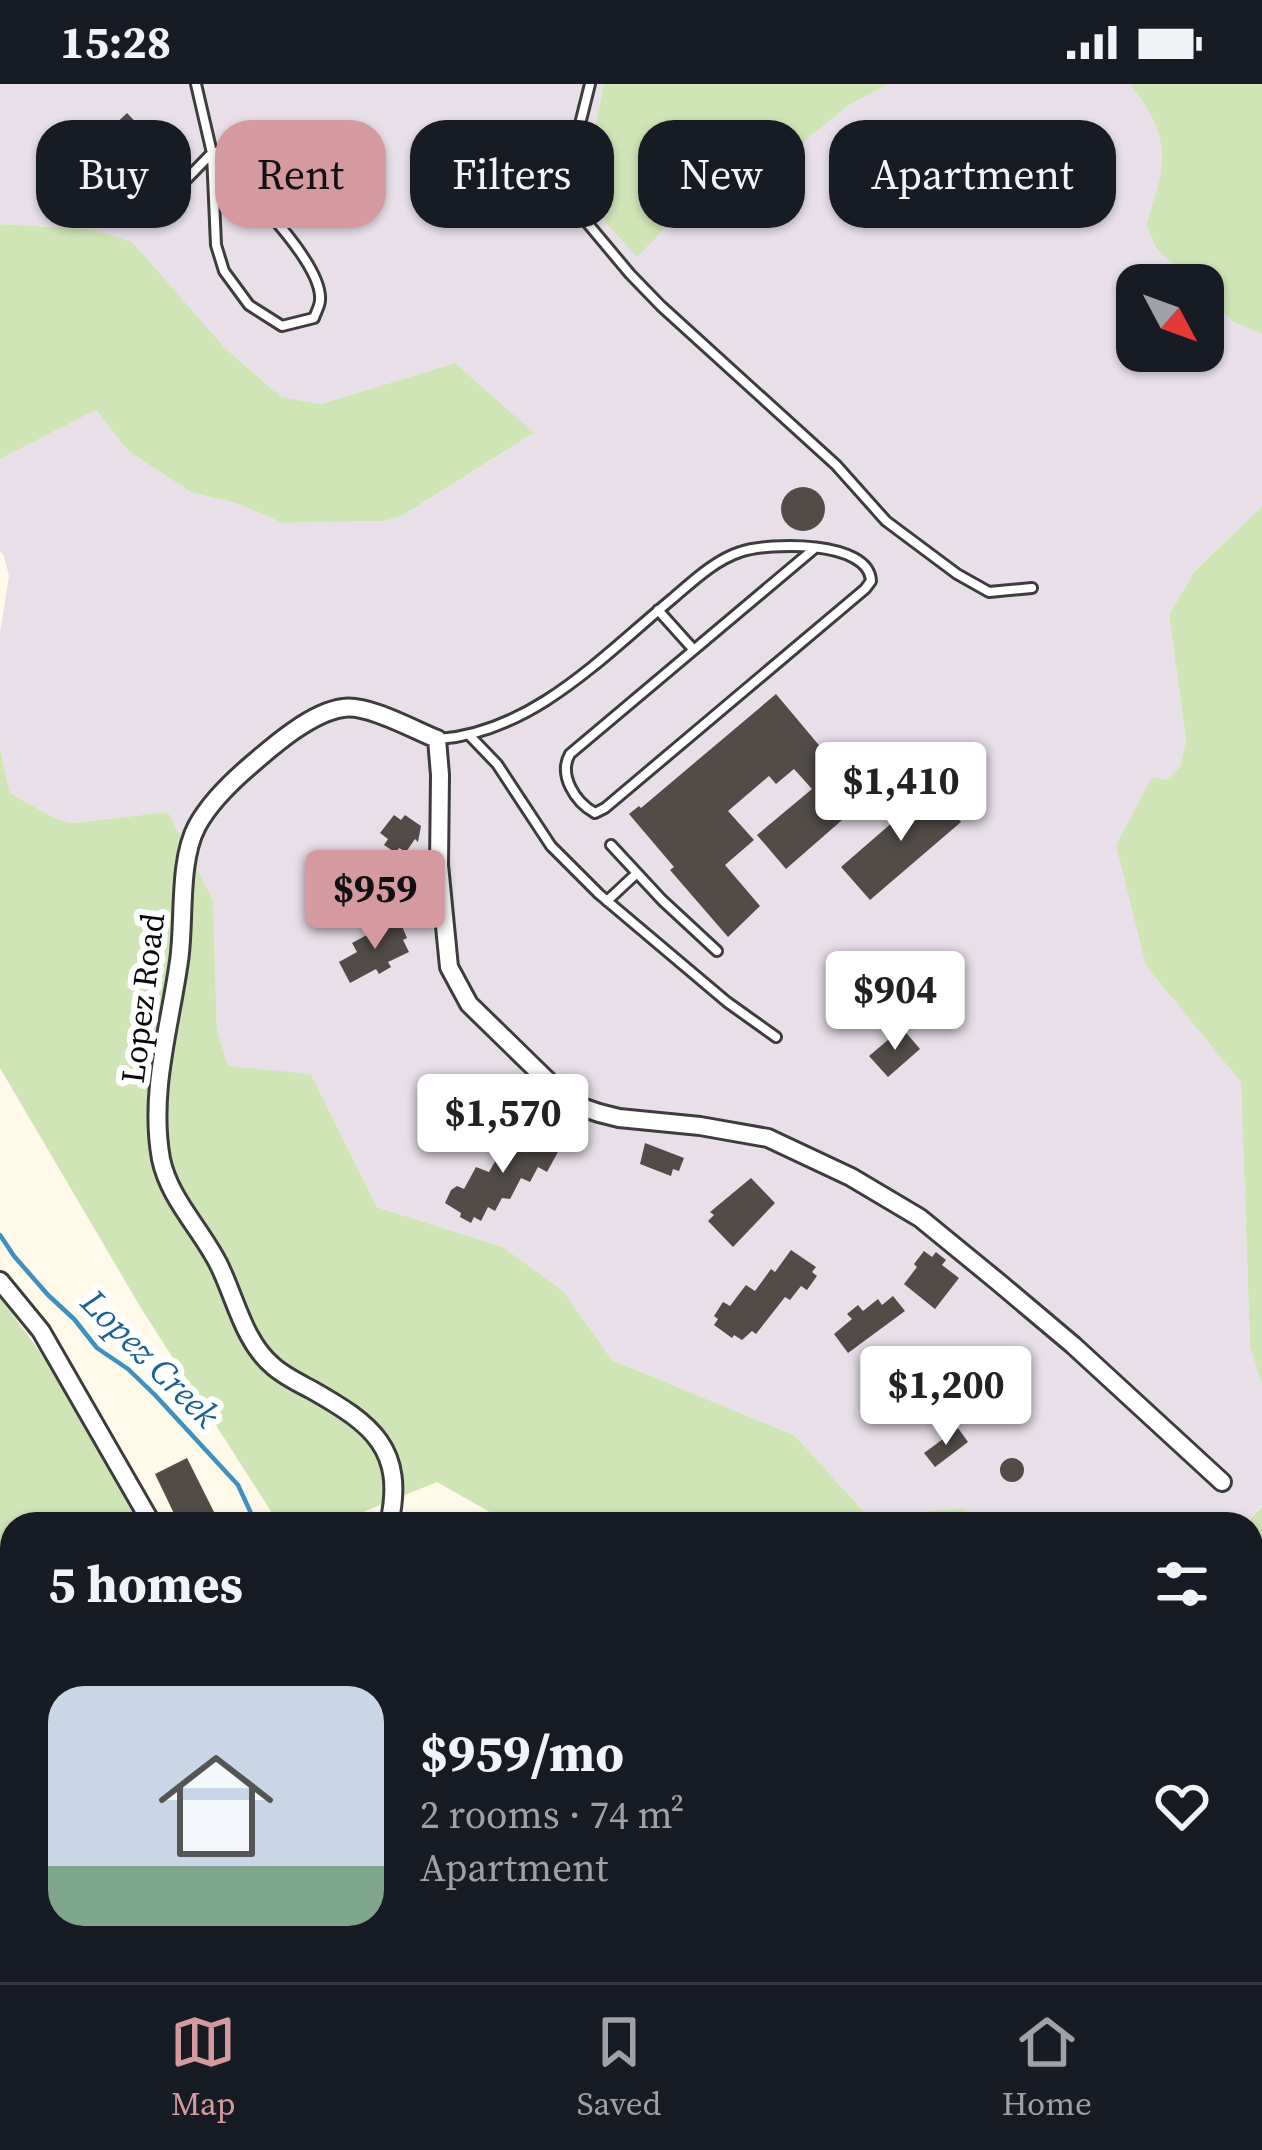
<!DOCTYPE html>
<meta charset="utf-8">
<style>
:root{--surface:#171b24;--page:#242831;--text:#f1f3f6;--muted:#9ea1a6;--line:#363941;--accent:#d49aa0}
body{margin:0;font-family:"Source Serif 4",serif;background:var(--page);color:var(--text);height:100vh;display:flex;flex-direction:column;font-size:45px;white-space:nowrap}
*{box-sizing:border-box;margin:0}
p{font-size:39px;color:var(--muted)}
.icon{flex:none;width:66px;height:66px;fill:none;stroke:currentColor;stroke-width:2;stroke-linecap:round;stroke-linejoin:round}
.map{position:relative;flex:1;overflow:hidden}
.drawer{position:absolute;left:0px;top:1428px;width:1263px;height:471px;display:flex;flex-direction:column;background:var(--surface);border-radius:36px 36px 0 0;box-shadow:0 3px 9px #0004}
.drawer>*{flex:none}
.banner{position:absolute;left:36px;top:36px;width:1191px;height:108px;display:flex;gap:24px}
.needle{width:78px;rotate:131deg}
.controls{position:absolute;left:1116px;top:180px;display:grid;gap:24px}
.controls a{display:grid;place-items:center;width:108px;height:108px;border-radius:24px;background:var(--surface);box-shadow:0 3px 9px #0004;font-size:60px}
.price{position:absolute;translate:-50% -102px;padding:0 27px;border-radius:12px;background:#fff;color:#222;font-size:39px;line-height:78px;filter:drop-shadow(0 3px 6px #0008)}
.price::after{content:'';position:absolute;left:50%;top:72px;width:36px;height:27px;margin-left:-18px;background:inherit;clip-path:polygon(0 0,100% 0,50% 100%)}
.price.on{background:var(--accent);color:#111}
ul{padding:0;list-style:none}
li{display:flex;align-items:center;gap:36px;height:300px;padding:0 48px}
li+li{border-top:3px solid var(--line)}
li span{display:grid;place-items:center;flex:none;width:336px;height:240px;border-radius:36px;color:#555}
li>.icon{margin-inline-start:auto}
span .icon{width:144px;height:144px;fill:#fffc;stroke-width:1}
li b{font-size:51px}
h2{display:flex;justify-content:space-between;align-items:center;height:144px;padding:0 48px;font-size:51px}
.pill{padding:0 42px;border-radius:36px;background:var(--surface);box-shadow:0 3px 9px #0004;font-size:42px;line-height:108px}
.pill.on{background:var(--accent);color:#111}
.status{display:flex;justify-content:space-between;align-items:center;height:84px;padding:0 60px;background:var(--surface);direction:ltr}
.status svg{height:33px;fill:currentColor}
.tabs{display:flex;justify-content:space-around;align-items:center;height:168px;border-top:3px solid var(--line);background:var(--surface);font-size:33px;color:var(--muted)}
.tabs a{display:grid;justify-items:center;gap:6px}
.tabs .on{color:var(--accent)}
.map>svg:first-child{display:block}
.industrial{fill:#e8dfe9}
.green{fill:#cfe5b6}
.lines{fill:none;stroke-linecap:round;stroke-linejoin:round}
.stream{stroke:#3e90c3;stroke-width:4.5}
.building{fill:#524c48}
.service-casing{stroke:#3d3d3d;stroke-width:14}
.minor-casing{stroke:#3d3d3d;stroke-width:22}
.path{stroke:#2c2c2c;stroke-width:3;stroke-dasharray:12 6;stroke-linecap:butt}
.service{stroke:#fff;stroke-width:8}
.minor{stroke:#fff;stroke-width:16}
.labels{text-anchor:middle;stroke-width:12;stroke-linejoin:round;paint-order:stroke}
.street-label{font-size:33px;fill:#0a0a0a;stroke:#fff}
.water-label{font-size:36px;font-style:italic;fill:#1d6292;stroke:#fff}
</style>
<div class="status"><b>15:28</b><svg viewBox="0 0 49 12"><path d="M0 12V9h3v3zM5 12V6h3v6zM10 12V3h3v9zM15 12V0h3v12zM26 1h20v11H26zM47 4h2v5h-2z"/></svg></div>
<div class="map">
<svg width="1262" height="1898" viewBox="0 0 1262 1898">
<rect width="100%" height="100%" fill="#fef9e9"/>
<path class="industrial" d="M 0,0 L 604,0 L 594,46 L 680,128 L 741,127 L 808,54 L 848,22 L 888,0 L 1130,0 L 1143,17 L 1160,49 L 1164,88 L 1146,141 L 1156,164 L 1195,201 L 1137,201 L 1137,267 L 1203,267 L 1203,209 L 1233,238 L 1262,250 L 1262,422 L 1194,488 L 1169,531 L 1186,657 L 1180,683 L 1166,696 L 1146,882 L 1241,997 L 1250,1263 L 1262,1301 L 1262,1421 L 1246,1440 L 978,1440 L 962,1424 L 869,1433 L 794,1351 L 612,1276 L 563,1207 L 503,1163 L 377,1123 L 311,990 L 228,983 L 217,946 L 213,816 L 168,728 L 71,739 L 56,735 L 10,709 L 0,665 L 0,549 L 9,492 L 4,472 L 0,467 L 0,375 L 96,326 L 128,367 L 192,409 L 236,419 L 282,439 L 383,437 L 400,433 L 533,350 L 455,279 L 321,320 L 281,313 L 90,145 L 0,140 Z"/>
<path class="green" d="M 604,0 L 888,0 L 848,22 L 808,54 L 741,127 L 680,128 L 637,173 L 605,138 L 594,46 Z
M 1130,0 L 1262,0 L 1262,250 L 1233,238 L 1203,209 L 1203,201 L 1195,201 L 1156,164 L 1146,141 C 1167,78 1173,56 1130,0 Z
M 0,140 L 90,145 L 132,158 L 223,262 L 281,313 L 321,320 L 455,279 L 534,349 L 400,433 L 383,437 L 282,439 L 236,419 L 192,409 L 128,367 L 96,326 L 0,375 Z
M 1262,422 L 1262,1301 L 1250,1263 L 1241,998 L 1146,882 L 1116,761 L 1152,693 L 1166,696 L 1180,683 L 1186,657 L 1169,531 L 1194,488 Z
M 0,665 L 10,709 L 56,735 L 72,739 L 168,728 L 213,816 L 217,946 L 228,982 L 311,990 L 377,1123 L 503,1163 L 563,1207 L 612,1276 L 794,1351 L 869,1433 L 962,1424 L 978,1440 L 511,1440 L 437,1398 L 334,1440 L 279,1440 L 141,1224 L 0,984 Z
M 0,1213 L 45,1275 L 141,1440 L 12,1440 L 12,1887 L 440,1887 L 441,1898 L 0,1898 Z
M 1262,1422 L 1262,1787 L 1251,1799 L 1251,1440 L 1246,1440 Z"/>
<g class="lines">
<path class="stream" d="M 0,1151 L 14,1172 L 48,1211 L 74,1235 L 97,1264 L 128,1285 L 155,1311 L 238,1401 L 256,1440
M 513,1887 L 516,1898
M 664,1887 L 675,1898"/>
</g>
<path class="building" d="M 127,29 L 156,59 L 136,78 L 107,48 Z
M781 425a22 22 0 1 1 44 0a22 22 0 1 1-44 0Z
M 776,610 L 865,716 L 786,785 L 757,751 L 812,705 L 794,685 L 776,700 L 769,692 L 728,727 L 754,756 L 725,781 L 760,822 L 728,853 L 670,786 L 674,783 L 629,730 L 639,722 L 641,724 Z
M 932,704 L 961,738 L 870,816 L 841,783 Z
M 394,731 L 401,736 L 405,731 L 421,742 L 418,758 L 415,755 L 406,768 L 399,764 L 396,769 L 384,761 L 388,755 L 380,749 Z
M 393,837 L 396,843 L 401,840 L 407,854 L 403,856 L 409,868 L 388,878 L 391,883 L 379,890 L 376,885 L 350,899 L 339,878 L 357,868 L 352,859 Z
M 902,944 L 920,965 L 888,993 L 869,972 Z
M 528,1042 L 550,1054 L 547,1060 L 559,1066 L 547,1088 L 538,1083 L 530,1098 L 521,1094 L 510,1115 L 502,1114 L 495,1127 L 488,1123 L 481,1137 L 474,1133 L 471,1139 L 460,1133 L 461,1129 L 445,1119 L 451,1106 L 457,1102 L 464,1105 L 476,1083 L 489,1088 L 501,1067 L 510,1072 Z
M 645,1059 L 684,1074 L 679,1087 L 673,1085 L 671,1092 L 640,1080 Z
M 751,1094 L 775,1119 L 733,1163 L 708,1137 L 714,1131 L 710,1128 Z
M 791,1166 L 816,1183 L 812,1188 L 817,1192 L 807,1206 L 801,1202 L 790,1216 L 785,1213 L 756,1250 L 752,1247 L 742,1256 L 734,1251 L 732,1254 L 714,1241 L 718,1235 L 714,1232 L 723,1218 L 730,1222 L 746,1201 L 755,1207 L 771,1185 L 775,1188 Z
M 924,1167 L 932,1173 L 936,1168 L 946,1176 L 942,1181 L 959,1194 L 935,1225 L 904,1200 L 917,1183 L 914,1180 Z
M 893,1212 L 905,1227 L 848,1269 L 834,1250 L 852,1235 L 847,1230 L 858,1221 L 863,1227 L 878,1215 L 882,1221 Z
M 958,1344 L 968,1358 L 935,1383 L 924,1369 Z
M1000 1386a12 12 0 1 1 24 0a12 12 0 1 1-24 0Z
M 187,1374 L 220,1440 L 179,1440 L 155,1390 Z"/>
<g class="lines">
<defs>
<path id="service" d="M 196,0 L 212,69 L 216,161 L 224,187 L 249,221 L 282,242 L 314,234 C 316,228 320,222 320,216 C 323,177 239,98 212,69
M 590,0 L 572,72 L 569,99 L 584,135 L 630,190 L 661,222 L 836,381 L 886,437 L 957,490 L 989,508 L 1032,504
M 171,111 L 212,69 L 254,56
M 658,526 L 693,565
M 471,653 L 497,680 L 551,762 L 599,810 L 727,918 L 776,953
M 439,655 C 533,648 603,572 672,515 C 692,498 715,476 740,468 C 769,458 869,456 871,497 L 865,505 L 605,724 L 595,729 C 575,718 558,691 570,670 L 815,464
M 611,761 L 662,816 L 717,867
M 607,817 L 637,789"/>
<path id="minor" d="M 0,1197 L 41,1247 L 152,1440
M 389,1440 C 406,1365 372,1340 312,1306 C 299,1299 284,1292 273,1282 C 243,1257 235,1212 218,1179 C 200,1144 169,1114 161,1075 C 149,1008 170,942 179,877 C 185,836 178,778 197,742 C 210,718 231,698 251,681 C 274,661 312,628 343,624 C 368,620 414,646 437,655 L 440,691 L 439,781 L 449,883 L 469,920 L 551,1000 L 576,1021 L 599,1029 L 619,1034 L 700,1042 L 768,1054 L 851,1093 L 920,1134 L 997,1197 L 1073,1261 L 1222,1398
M 494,1887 L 499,1898
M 630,1887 L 645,1898"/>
</defs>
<use href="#service" class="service-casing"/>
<use href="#minor" class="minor-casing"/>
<path class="path" d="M 940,1898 L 956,1895 L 970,1898"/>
<use href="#service" class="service"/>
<use href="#minor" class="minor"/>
</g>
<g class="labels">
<g class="street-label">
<text transform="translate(142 914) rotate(-83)" y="12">Lopez Road</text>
</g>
<g class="water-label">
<text transform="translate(151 1274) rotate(45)" y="13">Lopez Creek</text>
</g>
</g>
</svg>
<div class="controls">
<a><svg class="needle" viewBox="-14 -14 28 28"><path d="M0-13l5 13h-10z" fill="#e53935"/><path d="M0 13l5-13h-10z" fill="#9ea1a6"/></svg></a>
</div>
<b class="price" style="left:901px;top:760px">$1,410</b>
<b class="price on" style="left:375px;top:868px">$959</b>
<b class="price" style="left:895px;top:969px">$904</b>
<b class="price" style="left:503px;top:1092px">$1,570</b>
<b class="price" style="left:946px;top:1364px">$1,200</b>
<div class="banner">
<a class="pill">Buy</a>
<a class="pill on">Rent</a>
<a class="pill">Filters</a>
<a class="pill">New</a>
<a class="pill">Apartment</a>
</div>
<section class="drawer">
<h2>5 homes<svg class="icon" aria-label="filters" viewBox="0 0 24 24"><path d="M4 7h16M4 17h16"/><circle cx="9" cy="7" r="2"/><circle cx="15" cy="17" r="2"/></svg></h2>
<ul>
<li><span style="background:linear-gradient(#c9d6e8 75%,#7fa58c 0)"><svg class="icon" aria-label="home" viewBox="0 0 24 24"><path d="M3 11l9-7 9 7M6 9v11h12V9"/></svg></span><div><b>$959/mo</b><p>2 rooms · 74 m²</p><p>Apartment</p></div><svg class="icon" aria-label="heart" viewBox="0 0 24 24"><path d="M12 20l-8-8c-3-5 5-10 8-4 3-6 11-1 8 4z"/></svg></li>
</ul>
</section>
</div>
<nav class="tabs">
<a class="on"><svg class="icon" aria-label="map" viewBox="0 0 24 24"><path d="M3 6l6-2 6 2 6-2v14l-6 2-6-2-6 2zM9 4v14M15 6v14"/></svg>Map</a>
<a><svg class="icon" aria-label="saved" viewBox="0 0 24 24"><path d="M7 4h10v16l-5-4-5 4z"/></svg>Saved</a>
<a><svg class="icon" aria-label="home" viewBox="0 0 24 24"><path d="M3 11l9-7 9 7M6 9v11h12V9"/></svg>Home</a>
</nav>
